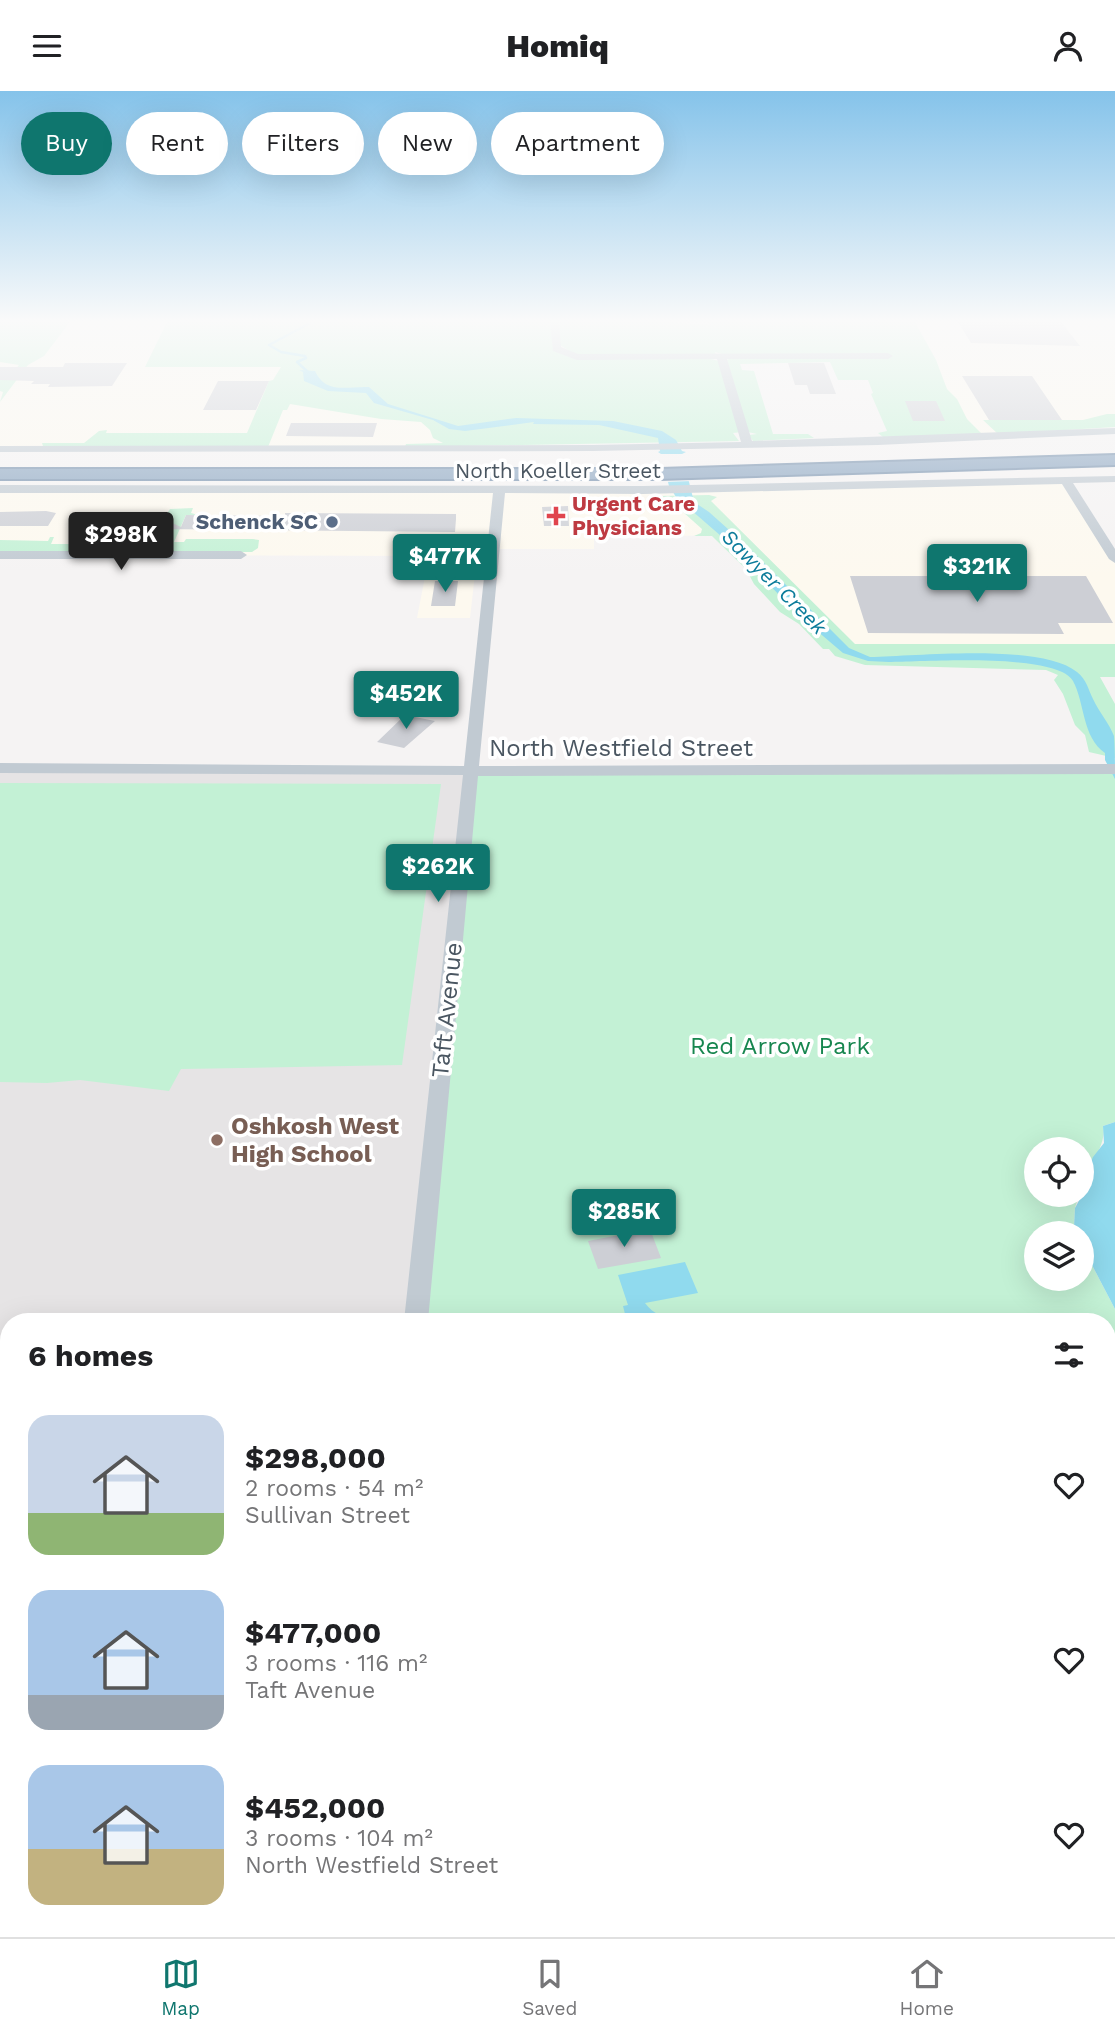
<!DOCTYPE html>
<meta charset="utf-8">
<style>
:root{--surface:#fff;--page:#f6f6f6;--text:#202124;--muted:#757577;--line:#e0e0e0;--accent:#0f766e}
body{margin:0;font-family:"Work Sans",sans-serif;background:var(--page);color:var(--text);height:100vh;display:flex;flex-direction:column;font-size:26px;white-space:nowrap}
*{box-sizing:border-box;margin:0}
p{font-size:23px;color:var(--muted)}
.icon{flex:none;width:38px;height:38px;fill:none;stroke:currentColor;stroke-width:2;stroke-linecap:round;stroke-linejoin:round}
.map{position:relative;flex:1;overflow:hidden}
.panel{position:absolute;left:0px;top:1222px;width:1116px;height:625px;display:flex;flex-direction:column;background:var(--surface);border-radius:28px 28px 0 0;box-shadow:0 7px 28px #0002}
.panel>*{flex:none}
.guide{position:absolute;left:21px;top:21px;width:700px;height:63px;display:flex;gap:14px}
.tools{position:absolute;left:1024px;top:1046px;display:grid;gap:14px}
.tools a{display:grid;place-items:center;width:70px;height:70px;border-radius:50%;background:var(--surface);box-shadow:0 7px 28px #0002;font-size:35px}
.price{position:absolute;translate:-50% -60px;padding:0 16px;border-radius:7px;background:var(--accent);color:#fff;font-size:23px;line-height:46px;filter:drop-shadow(0 2px 4px #0008)}
.price::after{content:'';position:absolute;left:50%;top:42px;width:21px;height:16px;margin-left:-10px;background:inherit;clip-path:polygon(0 0,100% 0,50% 100%)}
.price.current{background:#222;color:#fff}
ul{padding:0;list-style:none}
li{display:flex;align-items:center;gap:21px;height:175px;padding:0 28px}
li span{display:grid;place-items:center;flex:none;width:196px;height:140px;border-radius:21px;color:#555}
li>.icon{margin-inline-start:auto}
span .icon{width:84px;height:84px;fill:#fffc;stroke-width:1}
li b{font-size:30px}
h2{display:flex;justify-content:space-between;align-items:center;height:84px;padding:0 28px;font-size:30px}
.chip{padding:0 24px;border-radius:32px;background:var(--surface);box-shadow:0 7px 28px #0002;font-size:24px;line-height:63px}
.chip.current{background:var(--accent);color:#fff}
header{display:flex;justify-content:space-between;align-items:center;height:91px;padding:0 28px;background:var(--surface);font-size:32px;font-weight:800}
.tabs{display:flex;justify-content:space-around;align-items:center;height:98px;border-top:2px solid var(--line);background:var(--surface);font-size:19px;color:var(--muted)}
.tabs a{display:grid;justify-items:center;gap:4px}
.tabs .current{color:var(--accent)}
.map>svg:first-child{display:block}
.commercial{fill:#fdf9ef}
.education{fill:#e6e4e5}
.green{fill:#c3f1d5}
.water{fill:#90daee}
.pier{fill:#f5f3f3}
.lines{fill:none;stroke-linecap:round;stroke-linejoin:round}
.stream{stroke:#90daee;stroke-width:2.5}
.building{fill:#cdcfd5}
.highway-casing{stroke:#7690ad;stroke-width:4}
.minor{fill:#c1cad2;fill-rule:evenodd}
.highway{fill:#8ba5c1;fill-rule:evenodd}
.health-dot{fill:#e0444e;stroke:#fff;stroke-width:2.5}
.service-dot{fill:#5c6f8a;stroke:#fff;stroke-width:2.5}
.education-dot{fill:#8d6e63;stroke:#fff;stroke-width:2.5}
.labels{text-anchor:middle;stroke-width:7;stroke-linejoin:round;paint-order:stroke}
.far-street-label{font-size:21px;fill:#4a5661;stroke:#fff}
.far-health-label{font-size:21px;font-weight:bold;fill:#be3a42;stroke:#fff;text-anchor:start}
.far-service-label{font-size:21px;font-weight:bold;fill:#4e5e75;stroke:#fff;text-anchor:end}
.far-water-label{font-size:21px;font-style:italic;fill:#0c7c9b;stroke:#fff}
.street-label{font-size:24px;fill:#4a5661;stroke:#fff}
.park-label{font-size:24px;fill:#17864f;stroke:#fff}
.education-label{font-size:24px;font-weight:bold;fill:#785e54;stroke:#fff;text-anchor:start}
</style>
<header><svg class="icon" aria-label="menu" viewBox="0 0 24 24"><path d="M4 6h16M4 12h16M4 18h16"/></svg>Homiq<svg class="icon" aria-label="person" viewBox="0 0 24 24"><circle cx="12" cy="8" r="4"/><path d="M4 21q1-7 8-7t8 7"/></svg></header>
<div class="map">
<svg width="1115" height="1846" viewBox="0 0 1115 1846">
<rect width="100%" height="100%" fill="#f5f3f3"/>
<path class="commercial" d="M 0,231 L 358,231 L 449,359 L 0,358 Z
M 904,231 L 1115,231 L 1115,336 L 965,344 Z
M 1065,389 L 1115,468 L 1115,553 L 855,553 L 745,444 L 594,446 L 594,458 L 494,458 L 493,465 L 477,465 L 470,527 L 417,527 L 429,465 L 0,464 L 0,398 L 499,400 Z"/>
<path class="education" d="M 0,676 L 472,679 L 416,1230 L 9,1230 L 9,1401 L 0,1401 Z"/>
<path class="green" d="M 0,231 L 70,231 L 44,265 L 28,274 L 0,311 L 3,301 L 0,300 L 0,289 L 6,289 L 19,274 L 0,271 Z
M 167,231 L 550,231 L 553,256 L 571,266 L 707,267 L 719,270 L 742,341 L 733,342 L 739,350 L 405,356 L 406,353 L 443,352 L 433,347 L 430,339 L 421,331 L 381,328 L 290,313 L 287,319 L 283,319 L 268,356 L 43,355 L 42,352 L 84,352 L 99,340 L 107,339 L 106,342 L 247,342 L 269,290 L 273,289 L 281,276 L 145,276 Z
M 557,231 L 670,231 L 710,234 L 706,231 L 915,231 L 936,269 L 947,298 L 957,308 L 967,328 L 982,343 L 883,346 L 878,342 L 887,340 L 871,303 L 873,302 L 868,289 L 838,289 L 830,271 L 740,273 L 742,279 L 754,280 L 773,343 L 808,343 L 814,347 L 753,350 L 749,344 L 757,343 L 748,341 L 727,269 L 732,266 L 715,261 L 716,264 L 576,264 L 560,254 Z
M 1107,323 L 1115,323 L 1115,336 L 998,343 L 983,329 L 1083,329 Z
M 709,404 L 717,406 L 711,410 L 855,553 L 1115,553 L 1115,586 L 1100,586 L 1115,613 L 1115,667 L 1089,661 L 1085,644 L 1075,634 L 1063,603 L 1054,589 L 1058,584 L 1046,579 L 865,574 L 835,565 L 829,558 L 823,558 L 799,533 L 780,521 L 754,493 L 746,478 L 716,449 L 712,445 L 694,445 L 701,442 L 702,438 L 674,413 L 662,410 L 659,405 Z
M 193,417 L 191,422 L 198,424 L 186,424 L 174,451 L 184,451 L 186,448 L 253,448 L 259,449 L 258,457 L 252,461 L 156,461 L 154,459 L 162,445 L 156,444 L 159,438 L 152,425 L 136,423 L 106,425 L 104,428 L 91,428 L 87,432 L 93,421 L 168,421 L 170,418 Z
M 50,446 L 54,446 L 51,453 L 141,453 L 136,461 L 0,460 L 0,449 L 48,450 Z
M 1115,678 L 1115,1031 L 1103,1035 C 1107,1054 1090,1072 1082,1090 L 1082,1059 L 1036,1059 L 1036,1104 L 1079,1104 L 1075,1117 L 1074,1135 L 1069,1138 L 1071,1143 L 1036,1143 L 1036,1188 L 1082,1188 L 1082,1155 L 1115,1218 L 1115,1390 L 1108,1393 L 1108,1230 L 416,1230 L 472,679 Z
M 0,692 L 441,693 L 402,974 L 181,978 L 169,1000 L 80,989 L 47,992 L 0,991 Z"/>
<path class="water" d="M 299,279 L 315,280 C 326,304 348,295 369,296 L 388,313 L 458,335 L 516,327 L 613,330 L 662,340 L 676,349 L 682,360 L 686,361 L 682,363 L 694,411 L 709,421 L 747,455 L 849,557 L 870,566 C 919,565 1040,552 1077,581 C 1087,589 1088,598 1093,608 C 1099,621 1109,632 1114,645 C 1115,657 1115,676 1115,688 L 1105,669 L 1105,662 C 1082,646 1085,612 1073,590 C 1057,561 922,571 889,571 L 868,570 L 843,562 L 796,522 L 736,458 L 676,406 L 669,395 L 661,363 L 658,361 L 660,360 L 658,347 L 599,334 L 533,333 L 534,331 L 465,340 L 449,338 L 433,329 L 374,312 L 366,302 L 328,300 L 304,290 L 303,281 Z
M 1115,1031 L 1115,1218 L 1082,1155 L 1082,1143 L 1071,1143 L 1069,1138 L 1074,1135 L 1075,1117 L 1082,1104 L 1082,1090 L 1093,1066 L 1104,1052 L 1103,1035 Z
M 685,1171 L 698,1202 L 645,1212 C 661,1234 687,1226 710,1230 L 634,1230 L 631,1222 L 625,1223 L 623,1215 L 628,1214 L 618,1184 Z"/>
<path class="pier" d="M 689,363 L 686,365 L 693,390 L 665,391 L 658,365 L 655,363 Z"/>
<g class="lines">
<path class="stream" d="M 308,281 L 297,271 L 306,267 L 305,265 L 281,261 L 269,254 L 312,231"/>
</g>
<path class="building" d="M 958,231 L 1061,231 L 1080,255 L 971,252 Z
M 65,272 L 127,272 L 112,295 L 48,296 L 50,293 L 31,293 L 34,290 L 0,289 L 0,276 L 63,276 Z
M 788,272 L 824,272 L 836,303 L 810,303 L 807,294 L 795,294 Z
M 962,285 L 1032,285 L 1062,329 L 989,329 Z
M 218,290 L 269,290 L 256,319 L 203,319 Z
M 905,310 L 936,310 L 945,330 L 913,330 Z
M 291,332 L 377,332 L 373,346 L 286,345 Z
M 568,415 L 569,435 L 544,435 L 542,416 Z
M 46,420 L 56,422 L 48,435 L 0,435 L 0,421 Z
M 285,422 L 456,423 L 456,428 L 455,441 L 160,438 L 156,443 L 82,443 L 91,428 L 104,428 L 106,425 L 157,425 L 181,436 L 186,424 L 285,425 Z
M 850,485 L 1086,485 L 1113,532 L 1058,532 L 1064,543 L 868,542 Z
M 435,490 L 458,490 L 455,515 L 431,515 Z
M 405,624 L 435,630 L 404,657 L 377,651 Z
M 650,1138 L 661,1167 L 598,1178 L 588,1150 Z"/>
<g class="lines">
<defs>
<path id="highway" d="M 1115,364 L 1115,374 L 660,388 L 0,388 L 0,378 L 660,378 Z"/>
</defs>
<use href="#highway" class="highway-casing"/>
<path class="minor" d="M 550,231 L 559,231 L 561,256 L 578,263 L 888,262 L 893,265 L 888,268 L 727,268 L 752,350 L 1115,337 L 1115,343 L 878,354 L 593,360 L 0,361 L 0,355 L 593,354 L 741,351 L 717,268 L 577,269 L 553,260 Z
M 1115,385 L 1115,391 L 1073,392 L 1115,458 L 1115,472 L 1109,468 L 1062,393 L 643,403 L 505,402 L 479,675 L 1115,673 L 1115,683 L 478,685 L 428,1230 L 404,1230 L 463,684 L 0,682 L 0,672 L 464,675 L 493,402 L 0,402 L 0,394 L 643,395 Z
M 0,460 L 241,460 L 247,464 L 241,468 L 0,468 Z
M 0,1392 L 9,1392 L 9,1414 L 0,1414 Z
M 9,1631 L 9,1688 L 0,1692 L 0,1635 Z
M 1108,1634 L 1115,1637 L 1115,1693 L 1108,1690 Z
M 339,1838 L 371,1838 L 370,1846 L 338,1846 Z
M 744,1838 L 776,1838 L 777,1846 L 745,1846 Z"/>
<use href="#highway" class="highway"/>
</g>
<linearGradient id="sky" x2="0" y2="1"><stop stop-color="#85c3ea"/><stop offset="0.47" stop-color="#fafafa"/><stop offset="1" stop-color="#fafafa" stop-opacity="0"/></linearGradient>
<rect width="1115" height="489" fill="url(#sky)"/>
<path class="health-dot" d="M552.5 414.5h7v7h7v7h-7v7h-7v-7h-7v-7h7z"/>
<circle class="service-dot" cx="332" cy="431" r="7"/>
<circle class="education-dot" cx="217" cy="1049" r="7"/>
<g class="labels">
<g class="far-street-label">
<text x="558" y="387">North Koeller Street</text>
</g>
<g class="far-health-label">
<text x="572" y="420">Urgent Care<tspan x="572" dy="24">Physicians</tspan></text>
</g>
<g class="far-service-label">
<text x="318" y="438">Schenck SC</text>
</g>
<g class="far-water-label">
<text transform="translate(774 491) rotate(45)" y="7">Sawyer Creek</text>
</g>
<g class="street-label">
<text x="621" y="665">North Westfield Street</text>
<text transform="translate(447 919) rotate(-84)" y="8">Taft Avenue</text>
</g>
<g class="park-label">
<text x="780" y="963">Red Arrow Park</text>
</g>
<g class="education-label">
<text x="231" y="1043">Oshkosh West<tspan x="231" dy="28">High School</tspan></text>
</g>
</g>
</svg>
<div class="tools">
<a><svg class="icon" aria-label="locate" viewBox="0 0 24 24"><circle cx="12" cy="12" r="6"/><path d="M12 2v4M12 18v4M2 12h4M18 12h4"/></svg></a>
<a><svg class="icon" aria-label="layers" viewBox="0 0 24 24"><path d="M12 4l9 5-9 5-9-5zM3 14l9 5 9-5"/></svg></a>
</div>
<b class="price current" style="left:121px;top:481px">$298K</b>
<b class="price" style="left:445px;top:503px">$477K</b>
<b class="price" style="left:977px;top:513px">$321K</b>
<b class="price" style="left:406px;top:640px">$452K</b>
<b class="price" style="left:438px;top:813px">$262K</b>
<b class="price" style="left:624px;top:1158px">$285K</b>
<div class="guide">
<a class="chip current">Buy</a>
<a class="chip">Rent</a>
<a class="chip">Filters</a>
<a class="chip">New</a>
<a class="chip">Apartment</a>
</div>
<section class="panel">
<h2>6 homes<svg class="icon" aria-label="filters" viewBox="0 0 24 24"><path d="M4 7h16M4 17h16"/><circle cx="9" cy="7" r="2"/><circle cx="15" cy="17" r="2"/></svg></h2>
<ul>
<li><span style="background:linear-gradient(#c9d6e8 70%,#8fb573 0)"><svg class="icon" aria-label="home" viewBox="0 0 24 24"><path d="M3 11l9-7 9 7M6 9v11h12V9"/></svg></span><div><b>$298,000</b><p>2 rooms · 54 m²</p><p>Sullivan Street</p></div><svg class="icon" aria-label="heart" viewBox="0 0 24 24"><path d="M12 20l-8-8c-3-5 5-10 8-4 3-6 11-1 8 4z"/></svg></li>
<li><span style="background:linear-gradient(#a9c7e8 75%,#9aa5b1 0)"><svg class="icon" aria-label="home" viewBox="0 0 24 24"><path d="M3 11l9-7 9 7M6 9v11h12V9"/></svg></span><div><b>$477,000</b><p>3 rooms · 116 m²</p><p>Taft Avenue</p></div><svg class="icon" aria-label="heart" viewBox="0 0 24 24"><path d="M12 20l-8-8c-3-5 5-10 8-4 3-6 11-1 8 4z"/></svg></li>
<li><span style="background:linear-gradient(#a9c7e8 60%,#c2b280 0)"><svg class="icon" aria-label="home" viewBox="0 0 24 24"><path d="M3 11l9-7 9 7M6 9v11h12V9"/></svg></span><div><b>$452,000</b><p>3 rooms · 104 m²</p><p>North Westfield Street</p></div><svg class="icon" aria-label="heart" viewBox="0 0 24 24"><path d="M12 20l-8-8c-3-5 5-10 8-4 3-6 11-1 8 4z"/></svg></li>
</ul>
</section>
</div>
<nav class="tabs">
<a class="current"><svg class="icon" aria-label="map" viewBox="0 0 24 24"><path d="M3 6l6-2 6 2 6-2v14l-6 2-6-2-6 2zM9 4v14M15 6v14"/></svg>Map</a>
<a><svg class="icon" aria-label="saved" viewBox="0 0 24 24"><path d="M7 4h10v16l-5-4-5 4z"/></svg>Saved</a>
<a><svg class="icon" aria-label="home" viewBox="0 0 24 24"><path d="M3 11l9-7 9 7M6 9v11h12V9"/></svg>Home</a>
</nav>
